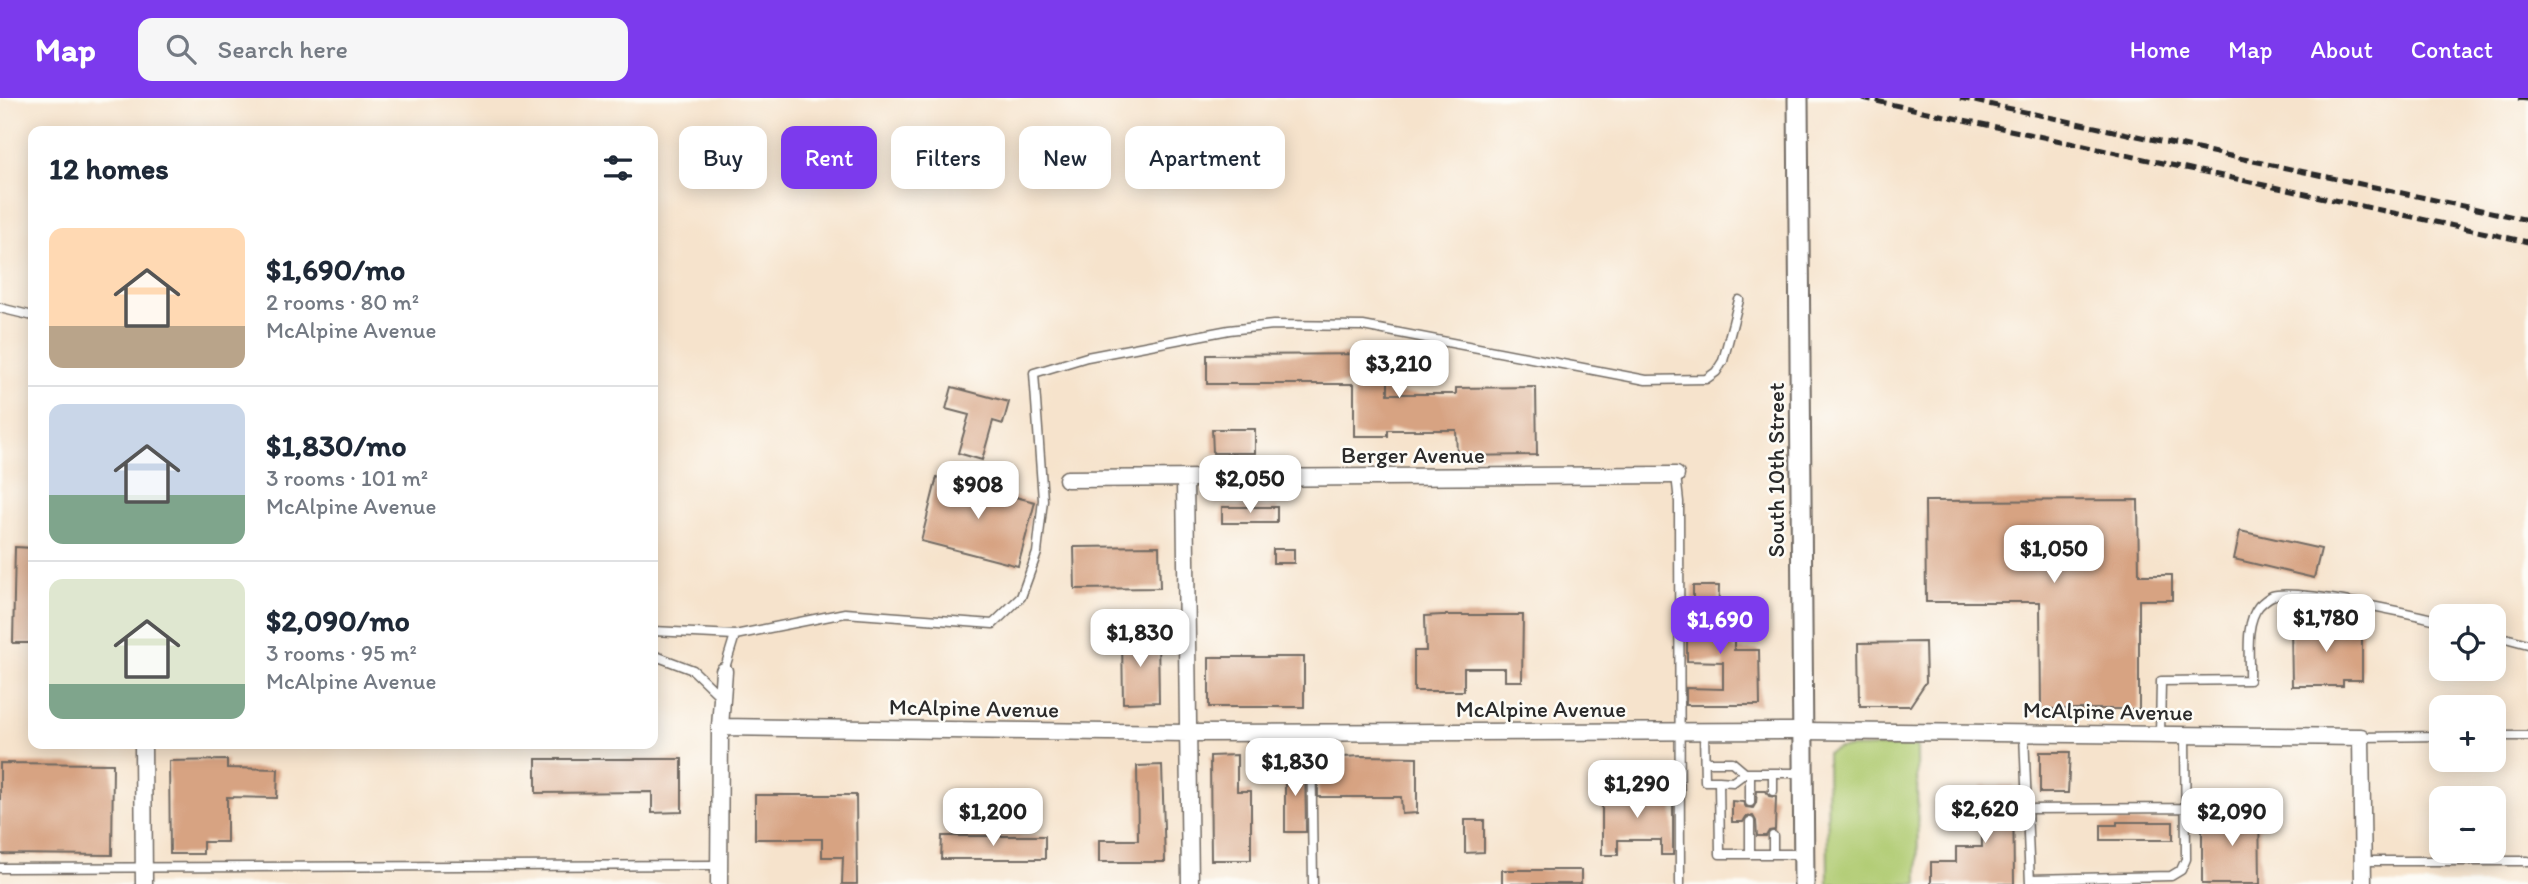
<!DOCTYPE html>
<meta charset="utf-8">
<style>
:root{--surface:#fff;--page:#f6f6f7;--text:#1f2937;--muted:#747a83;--line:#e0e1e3;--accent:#7c3aed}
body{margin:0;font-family:Itim,sans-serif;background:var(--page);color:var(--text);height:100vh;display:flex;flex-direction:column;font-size:26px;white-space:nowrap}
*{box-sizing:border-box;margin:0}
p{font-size:23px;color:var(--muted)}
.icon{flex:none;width:38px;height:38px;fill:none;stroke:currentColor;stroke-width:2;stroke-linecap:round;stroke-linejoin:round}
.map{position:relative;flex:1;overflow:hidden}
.panel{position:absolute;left:28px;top:28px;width:630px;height:623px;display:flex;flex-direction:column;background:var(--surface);border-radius:14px;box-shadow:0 4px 18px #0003}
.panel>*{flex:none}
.top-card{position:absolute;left:679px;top:28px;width:665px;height:63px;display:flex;gap:14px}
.controls{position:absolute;left:2429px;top:506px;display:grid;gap:14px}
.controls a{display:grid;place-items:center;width:77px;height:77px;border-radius:14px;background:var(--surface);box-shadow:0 4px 18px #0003;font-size:35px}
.price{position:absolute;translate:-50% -60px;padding:0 16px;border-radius:14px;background:#fff;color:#222;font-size:23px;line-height:46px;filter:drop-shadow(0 2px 4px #0008)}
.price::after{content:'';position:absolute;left:50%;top:42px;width:21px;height:16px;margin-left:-10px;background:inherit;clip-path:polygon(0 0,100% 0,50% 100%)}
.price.active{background:var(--accent);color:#fff}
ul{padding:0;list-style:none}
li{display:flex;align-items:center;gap:21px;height:175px;padding:0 21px}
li+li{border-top:2px solid var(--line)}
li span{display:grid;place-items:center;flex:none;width:196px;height:140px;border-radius:14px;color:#555}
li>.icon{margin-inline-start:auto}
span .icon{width:84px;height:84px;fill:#fffc;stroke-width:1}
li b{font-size:30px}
h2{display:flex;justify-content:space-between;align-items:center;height:84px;padding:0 21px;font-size:30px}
.chip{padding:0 24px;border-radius:14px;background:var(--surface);box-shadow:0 4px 18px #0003;font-size:24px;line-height:63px}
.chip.active{background:var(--accent);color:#fff}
header{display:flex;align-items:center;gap:42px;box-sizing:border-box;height:98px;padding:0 35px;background:var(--accent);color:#fff}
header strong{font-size:33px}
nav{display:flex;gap:38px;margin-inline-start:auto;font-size:24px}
.search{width:490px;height:63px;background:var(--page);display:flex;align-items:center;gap:18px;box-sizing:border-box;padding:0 24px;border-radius:14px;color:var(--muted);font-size:26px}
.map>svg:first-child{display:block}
.green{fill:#afca70;stroke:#6d7a4e;stroke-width:2}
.building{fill:#d7a382}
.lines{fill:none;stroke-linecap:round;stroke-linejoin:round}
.service-casing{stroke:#726b63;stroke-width:11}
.minor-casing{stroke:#726b63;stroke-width:19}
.tertiary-casing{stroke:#726b63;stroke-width:23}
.service{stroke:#fff;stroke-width:8}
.minor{stroke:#fff;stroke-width:16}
.tertiary{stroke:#fff;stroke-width:19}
.rail{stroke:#2b2b2b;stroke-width:5;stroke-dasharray:10 5;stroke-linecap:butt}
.labels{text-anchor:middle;stroke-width:5;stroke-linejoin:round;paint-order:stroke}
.street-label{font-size:23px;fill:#2b2b2b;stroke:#fdfcf7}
</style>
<header>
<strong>Map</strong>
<div class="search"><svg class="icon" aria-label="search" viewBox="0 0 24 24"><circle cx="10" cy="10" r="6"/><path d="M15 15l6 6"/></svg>Search here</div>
<nav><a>Home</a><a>Map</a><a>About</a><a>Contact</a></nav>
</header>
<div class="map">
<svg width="2528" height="786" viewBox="0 0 2528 786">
<rect width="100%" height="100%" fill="#fdfcf7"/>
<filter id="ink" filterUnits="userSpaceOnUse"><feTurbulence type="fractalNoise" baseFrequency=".0143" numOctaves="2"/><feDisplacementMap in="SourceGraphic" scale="14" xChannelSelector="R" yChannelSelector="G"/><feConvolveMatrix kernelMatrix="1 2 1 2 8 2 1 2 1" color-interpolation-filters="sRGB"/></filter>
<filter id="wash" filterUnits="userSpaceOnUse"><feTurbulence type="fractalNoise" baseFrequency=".00686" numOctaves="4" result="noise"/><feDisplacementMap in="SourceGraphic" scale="28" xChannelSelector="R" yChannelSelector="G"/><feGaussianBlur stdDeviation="1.57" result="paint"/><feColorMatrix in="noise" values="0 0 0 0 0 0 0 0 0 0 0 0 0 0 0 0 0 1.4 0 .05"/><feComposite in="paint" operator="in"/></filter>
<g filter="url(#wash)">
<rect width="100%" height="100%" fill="#f6e3cc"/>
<path class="green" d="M 1917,648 L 1918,786 L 1828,786 L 1827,655 L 1838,650 Z"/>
<g id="blocks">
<path class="building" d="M 1388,256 L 1388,296 L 1456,296 L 1456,290 L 1536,289 L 1537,357 L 1457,358 L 1456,332 L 1388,332 L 1388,338 L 1354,338 L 1354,286 L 1207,286 L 1207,257 Z
M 952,289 L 1009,304 L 1003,326 L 993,323 L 982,362 L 958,355 L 969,317 L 946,311 Z
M 1212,331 L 1255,331 L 1255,355 L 1213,355 Z
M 937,379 L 1035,404 L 1018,468 L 921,443 Z
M 2138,402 L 2139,477 L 2172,477 L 2172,502 L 2139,502 L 2139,611 L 2041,611 L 2040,504 L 1926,504 L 1925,403 Z
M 1222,409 L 1277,409 L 1277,425 L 1222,425 Z
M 2240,433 L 2321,451 L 2314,480 L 2234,461 Z
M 1159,448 L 1160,490 L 1075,491 L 1074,449 Z
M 15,449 L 33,450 L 33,545 L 13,545 Z
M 1273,451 L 1294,451 L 1294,465 L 1273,465 Z
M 1693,488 L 1719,488 L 1718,529 L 1725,529 L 1725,539 L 1734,539 L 1734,552 L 1759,552 L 1760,607 L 1686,607 L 1686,590 L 1723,591 L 1723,564 L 1687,563 L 1687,528 L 1693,528 Z
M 1442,517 L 1523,517 L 1522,583 L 1505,583 L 1505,570 L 1464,570 L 1464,593 L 1414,593 L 1414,553 L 1426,553 L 1425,518 Z
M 2291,526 L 2362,526 L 2362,582 L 2343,582 L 2343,588 L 2292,588 Z
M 1158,537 L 1159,604 L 1123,605 L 1122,538 Z
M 1925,544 L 1926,584 L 1910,608 L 1860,608 L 1859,545 Z
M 1209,559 L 1304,559 L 1304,609 L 1209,609 Z
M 2040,654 L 2070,654 L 2068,695 L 2040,695 Z
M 1237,657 L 1237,693 L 1251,693 L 1251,762 L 1211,762 L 1210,658 Z
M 1363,658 L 1417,659 L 1417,715 L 1402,716 L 1401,699 L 1318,699 L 1318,666 L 1321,666 L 1321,660 Z
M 536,661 L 682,661 L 682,714 L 652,715 L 652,694 L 536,695 Z
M 227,662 L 227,670 L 278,671 L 277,700 L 227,699 L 227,744 L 203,744 L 203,756 L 170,756 L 169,663 Z
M 0,665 L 113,666 L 112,757 L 0,756 Z
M 1285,666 L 1305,666 L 1306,734 L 1285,734 Z
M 1162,667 L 1165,764 L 1099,764 L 1099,742 L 1138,742 L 1137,668 Z
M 1981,687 L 2013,687 L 2014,786 L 1931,786 L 1931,764 L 1956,764 L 1956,749 L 1982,749 Z
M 1757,693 L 1766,693 L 1769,698 L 1776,699 L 1775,732 L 1769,733 L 1766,738 L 1757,738 L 1756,723 L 1753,718 L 1746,719 L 1743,724 L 1732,724 L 1732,703 L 1743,704 L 1746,709 L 1753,710 L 1756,705 Z
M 1602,695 L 1669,695 L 1669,699 L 1673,699 L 1673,757 L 1661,757 L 1661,742 L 1618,742 L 1618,757 L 1602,757 Z
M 755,697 L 856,697 L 857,786 L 842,786 L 843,759 L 822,759 L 822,741 L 755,741 Z
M 2242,703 L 2259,703 L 2260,786 L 2202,786 L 2202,720 L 2242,719 Z
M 1465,722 L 1484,722 L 1484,754 L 1465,755 Z
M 2117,724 L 2173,724 L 2173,742 L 2101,742 L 2101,727 L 2117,727 Z
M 942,738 L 1045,738 L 1045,761 L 941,761 Z
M 1502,772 L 1581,772 L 1581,786 L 1502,786 Z"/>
</g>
</g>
<g filter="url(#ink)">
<use href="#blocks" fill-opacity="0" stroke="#726b63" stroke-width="2"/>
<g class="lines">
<defs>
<path id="service" d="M 0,210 L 33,218
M 1676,377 L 1679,404 L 1680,786
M 653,533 L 735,537 L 845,515 L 993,526 L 1021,499 L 1037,455 L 1043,402 L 1034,275 L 1087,259 L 1229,232 L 1273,227 L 1363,228 L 1646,282 L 1706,281 L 1716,274 L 1723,263 L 1739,202
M 2494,537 L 2528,546
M 653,557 L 693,572 L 722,600
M 724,573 L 735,537
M 1704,633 L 1705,683 L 1719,683 L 1720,756 L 1803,756
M 1311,635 L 1313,786
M 2024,635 L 2030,786
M 2160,637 L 2161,583 L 2249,582 C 2250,560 2244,526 2259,508 C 2262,505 2268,500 2272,498 C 2295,490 2413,516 2441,523
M 2494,638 L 2528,638
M 2361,639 L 2441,638
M 1705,664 L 1732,664 L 1745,675 L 1802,675
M 1773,675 L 1773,693
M 1719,683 L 1733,684 L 1745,675
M 1750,704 L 1750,675
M 2027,711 L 2185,710
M 1750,724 L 1750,756
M 1773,738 L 1773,756
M 2362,763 L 2528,763
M 0,770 L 719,767
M 2030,781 L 2171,778 L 2181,772 L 2186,761 L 2185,637"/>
<path id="minor" d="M 1067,381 L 1676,377
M 1185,381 L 1190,786
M 720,629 L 1188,635 L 1802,633 L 2361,639 L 2363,786
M 143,646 L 144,786
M 719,786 L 720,629 L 724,573"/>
<path id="tertiary" d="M 1798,0 L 1804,786"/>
</defs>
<use href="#service" class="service-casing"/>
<use href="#minor" class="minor-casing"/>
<use href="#tertiary" class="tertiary-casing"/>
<use href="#service" class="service"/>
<use href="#minor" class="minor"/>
<use href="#tertiary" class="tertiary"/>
<path class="rail" d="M 1862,0 L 2528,144
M 1960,0 L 2528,122
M 2518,0 L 2528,1"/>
</g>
</g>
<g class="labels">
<g class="street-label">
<text x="1413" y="365">Berger Avenue</text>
<text transform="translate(1776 372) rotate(-90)" y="8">South 10th Street</text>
<text transform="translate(974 610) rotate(1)" y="8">McAlpine Avenue</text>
<text x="1541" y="619">McAlpine Avenue</text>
<text transform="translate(2108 613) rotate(1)" y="8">McAlpine Avenue</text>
</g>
</g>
</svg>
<div class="controls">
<a><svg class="icon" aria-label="locate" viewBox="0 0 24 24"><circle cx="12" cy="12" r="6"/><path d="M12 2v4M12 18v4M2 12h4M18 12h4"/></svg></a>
<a>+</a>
<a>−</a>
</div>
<b class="price" style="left:1399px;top:302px">$3,210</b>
<b class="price" style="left:1250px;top:417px">$2,050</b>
<b class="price" style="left:978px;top:423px">$908</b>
<b class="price" style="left:2054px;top:487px">$1,050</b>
<b class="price" style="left:2326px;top:556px">$1,780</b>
<b class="price active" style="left:1720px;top:558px">$1,690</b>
<b class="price" style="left:1140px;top:571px">$1,830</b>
<b class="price" style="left:1295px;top:700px">$1,830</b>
<b class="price" style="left:1637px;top:722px">$1,290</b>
<b class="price" style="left:1985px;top:747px">$2,620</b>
<b class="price" style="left:993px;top:750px">$1,200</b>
<b class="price" style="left:2232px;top:750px">$2,090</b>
<div class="top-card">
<a class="chip">Buy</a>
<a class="chip active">Rent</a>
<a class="chip">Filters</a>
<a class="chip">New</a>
<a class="chip">Apartment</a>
</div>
<section class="panel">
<h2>12 homes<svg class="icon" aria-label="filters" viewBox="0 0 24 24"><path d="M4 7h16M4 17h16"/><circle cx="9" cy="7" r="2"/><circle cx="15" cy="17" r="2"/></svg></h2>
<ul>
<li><span style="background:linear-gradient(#ffd9b3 70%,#b9a48a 0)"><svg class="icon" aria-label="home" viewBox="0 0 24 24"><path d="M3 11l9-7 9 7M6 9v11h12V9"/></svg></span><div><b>$1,690/mo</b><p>2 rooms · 80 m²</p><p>McAlpine Avenue</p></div></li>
<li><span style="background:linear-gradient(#c9d6e8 65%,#7fa58c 0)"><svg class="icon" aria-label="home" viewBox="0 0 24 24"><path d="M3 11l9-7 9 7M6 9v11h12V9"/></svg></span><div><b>$1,830/mo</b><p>3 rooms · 101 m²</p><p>McAlpine Avenue</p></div></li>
<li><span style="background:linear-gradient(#dfe7d0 75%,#7fa58c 0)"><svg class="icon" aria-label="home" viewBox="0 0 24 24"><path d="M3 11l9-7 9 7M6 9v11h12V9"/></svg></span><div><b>$2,090/mo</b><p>3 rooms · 95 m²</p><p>McAlpine Avenue</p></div></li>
</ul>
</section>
</div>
